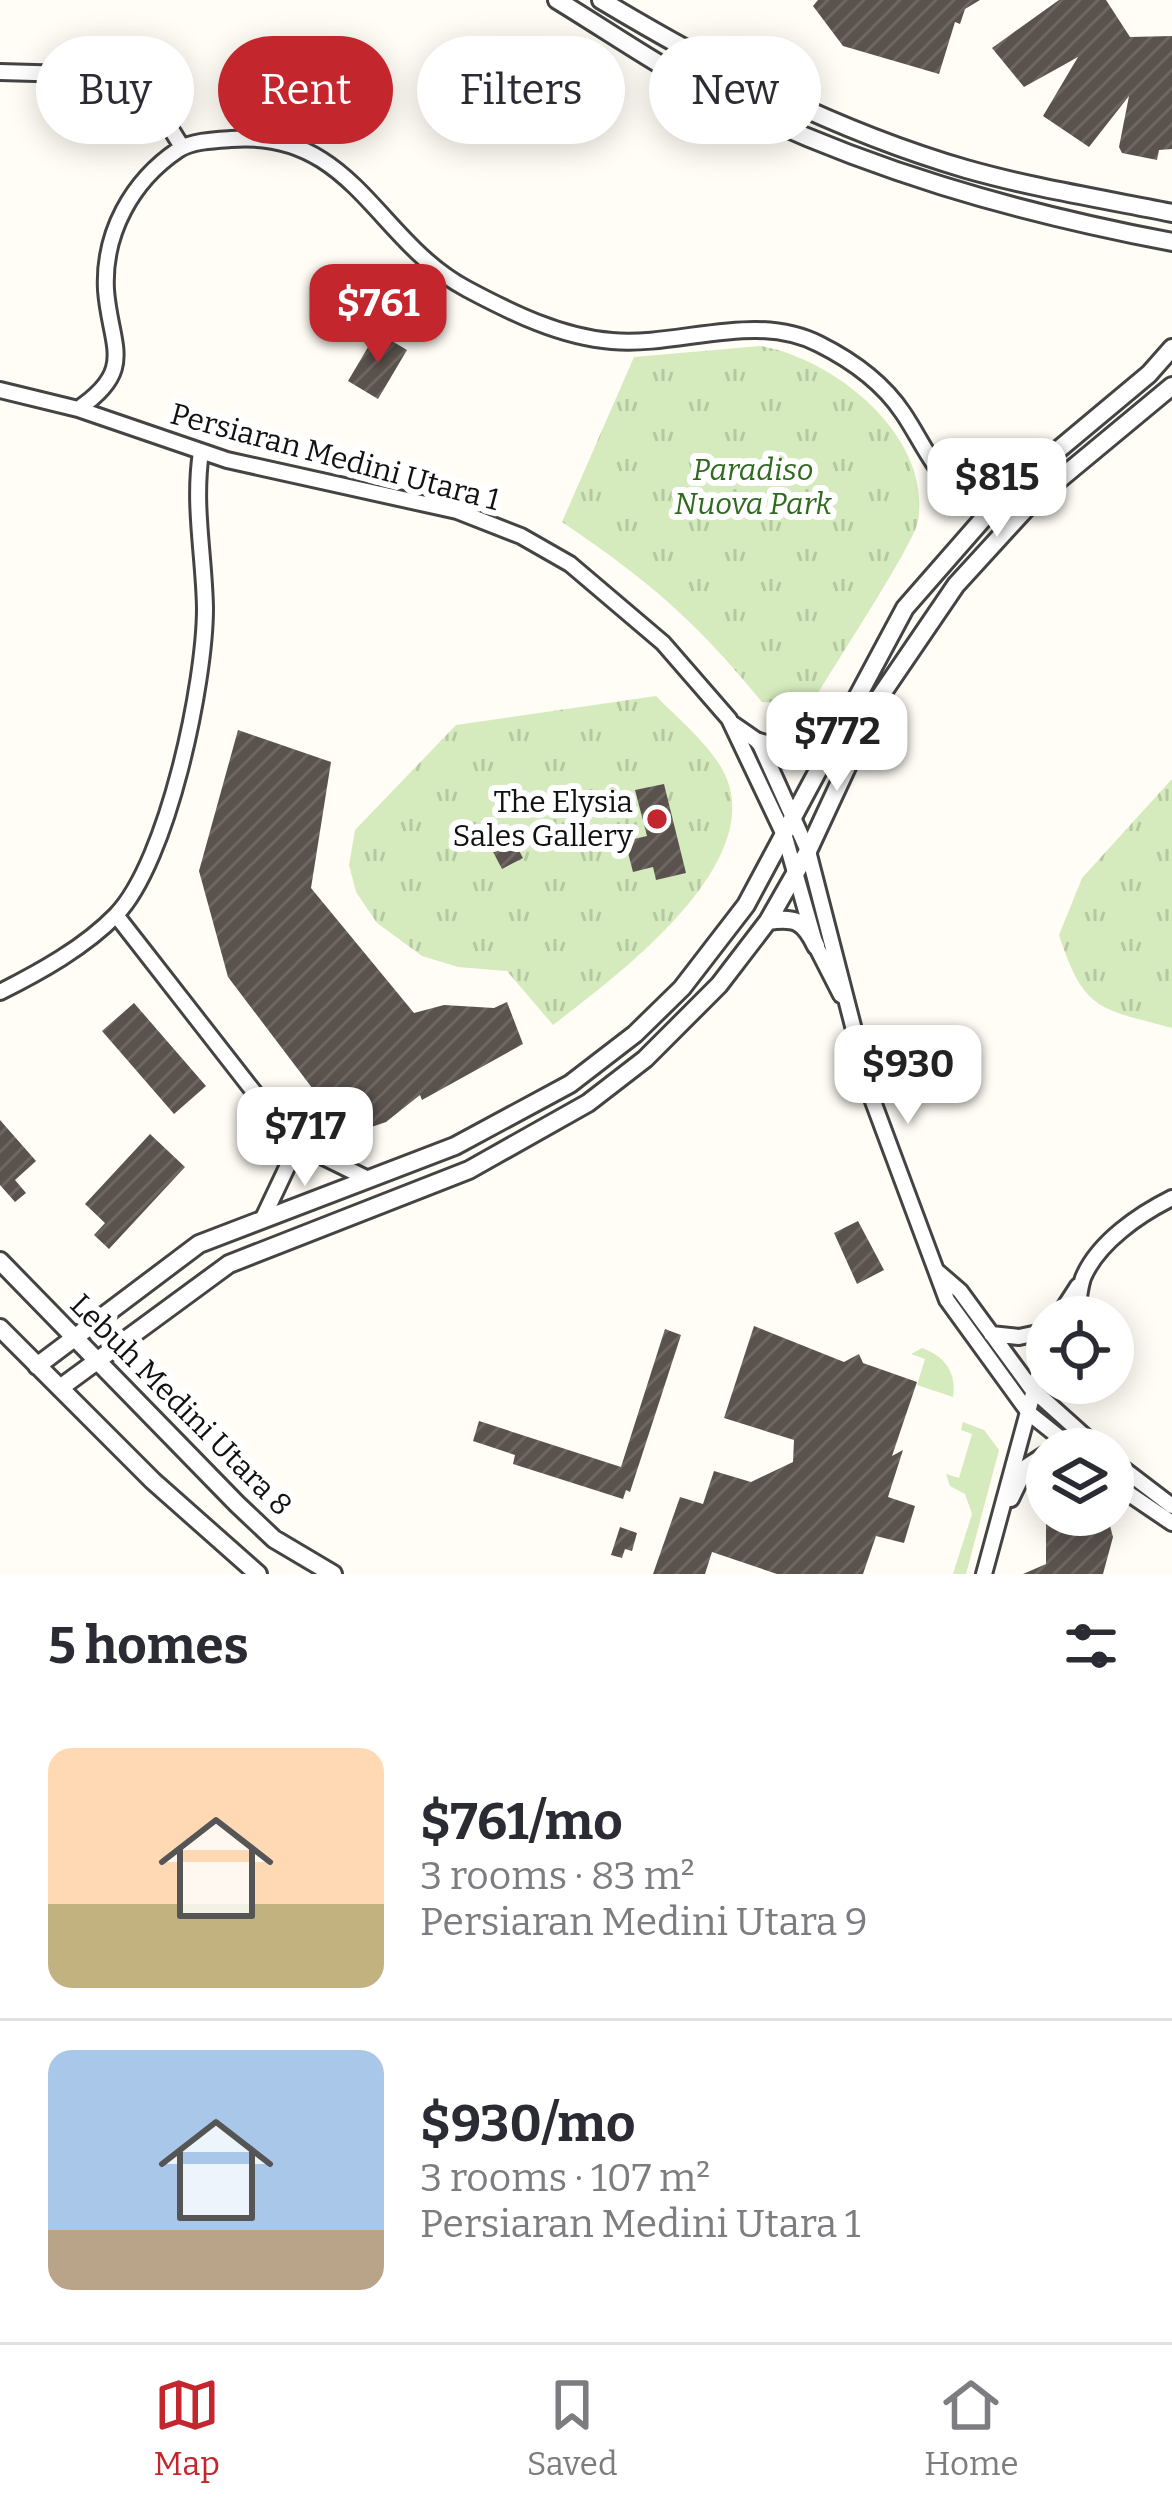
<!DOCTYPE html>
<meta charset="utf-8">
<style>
:root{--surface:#fff;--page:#f2f2f3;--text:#2b2b33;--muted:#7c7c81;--line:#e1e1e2;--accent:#c4262e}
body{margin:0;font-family:Bitter,serif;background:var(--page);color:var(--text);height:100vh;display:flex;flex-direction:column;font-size:45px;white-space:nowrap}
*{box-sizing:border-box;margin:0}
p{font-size:39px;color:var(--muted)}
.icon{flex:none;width:66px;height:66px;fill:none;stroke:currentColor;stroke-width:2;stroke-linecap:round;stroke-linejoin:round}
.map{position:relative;height:1574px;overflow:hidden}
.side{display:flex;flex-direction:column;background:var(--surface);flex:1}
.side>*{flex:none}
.top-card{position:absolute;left:36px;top:36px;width:1101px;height:108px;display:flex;gap:24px}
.tools{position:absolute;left:1026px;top:1296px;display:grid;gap:24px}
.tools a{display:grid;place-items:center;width:108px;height:108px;border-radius:50%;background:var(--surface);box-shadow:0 6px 30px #0003;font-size:60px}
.price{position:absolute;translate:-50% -102px;padding:0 27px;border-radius:24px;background:#fff;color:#222;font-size:39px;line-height:78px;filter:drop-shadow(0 3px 6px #0008)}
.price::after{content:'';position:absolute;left:50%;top:72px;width:36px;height:27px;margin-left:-18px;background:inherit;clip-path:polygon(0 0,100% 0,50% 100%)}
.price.selected{background:var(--accent);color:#fff}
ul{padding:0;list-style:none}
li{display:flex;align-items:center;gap:36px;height:300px;padding:0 48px}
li+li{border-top:3px solid var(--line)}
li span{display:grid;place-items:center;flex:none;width:336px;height:240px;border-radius:24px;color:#555}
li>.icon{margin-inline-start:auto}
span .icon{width:144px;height:144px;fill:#fffc;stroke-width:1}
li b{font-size:51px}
h2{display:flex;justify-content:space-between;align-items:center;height:144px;padding:0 48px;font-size:51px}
.pill{padding:0 42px;border-radius:54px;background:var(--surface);box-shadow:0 6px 30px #0003;font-size:42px;line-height:108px}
.pill.selected{background:var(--accent);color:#fff}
.tabs{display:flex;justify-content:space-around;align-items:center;height:168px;border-top:3px solid var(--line);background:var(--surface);font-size:33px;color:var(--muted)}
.tabs a{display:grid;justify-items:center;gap:6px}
.tabs .selected{color:var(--accent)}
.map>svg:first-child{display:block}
.grass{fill:#d5ebbd}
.park{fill:url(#park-tufts)}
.building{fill:url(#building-hatch)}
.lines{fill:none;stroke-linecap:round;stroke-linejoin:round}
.minor-casing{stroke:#444;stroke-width:20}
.tertiary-casing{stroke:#444;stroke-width:22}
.minor{stroke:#fff;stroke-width:14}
.tertiary{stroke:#fff;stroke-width:16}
.poi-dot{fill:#c4262e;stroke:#fff;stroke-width:4.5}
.labels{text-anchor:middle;stroke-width:12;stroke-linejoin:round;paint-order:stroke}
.street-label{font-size:30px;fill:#111;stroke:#fff}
.park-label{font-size:30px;font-style:italic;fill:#2f6b1f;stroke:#fff}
.poi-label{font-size:30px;fill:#111;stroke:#fff;text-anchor:end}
</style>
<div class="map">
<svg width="1172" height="1574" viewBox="0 0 1172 1574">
<defs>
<pattern id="park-tufts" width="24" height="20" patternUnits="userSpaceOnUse" patternTransform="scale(3)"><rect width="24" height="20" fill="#d5ebbd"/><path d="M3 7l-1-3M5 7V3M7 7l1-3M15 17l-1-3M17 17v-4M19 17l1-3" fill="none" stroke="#b6c8a1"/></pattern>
<pattern id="building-hatch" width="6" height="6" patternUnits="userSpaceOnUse" patternTransform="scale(3)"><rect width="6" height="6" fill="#5a524d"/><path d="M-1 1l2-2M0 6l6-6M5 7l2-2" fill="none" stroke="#6d6662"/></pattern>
</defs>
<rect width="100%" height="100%" fill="#fffdf5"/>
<path class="grass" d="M 922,1348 C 945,1356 957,1373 953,1397 L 917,1385 L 925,1359 L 911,1354 Z
M 963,1422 L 984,1430 L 999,1450 L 966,1574 L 953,1574 L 972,1514 L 965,1494 L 950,1486 L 946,1474 L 959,1478 L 972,1434 L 961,1430 Z"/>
<path class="park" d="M 760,346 C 835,359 932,436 918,521 C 914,545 829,673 811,705 L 762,702 C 696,621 649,581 562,522 L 634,357 Z
M 656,696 C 679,720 717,750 728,782 C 759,871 614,978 553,1025 L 507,971 L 458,967 L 422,956 L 377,923 L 356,892 L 349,865 L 355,830 L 456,725 Z
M 1172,779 L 1172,1028 C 1098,1008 1084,1011 1059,935 L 1082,878 Z"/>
<path class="building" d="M 818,0 L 980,0 L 965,9 L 960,24 L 955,22 L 939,74 L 843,46 L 813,6 Z
M 1059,0 L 1106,0 L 1130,37 L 1172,36 L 1172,149 L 1159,150 L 1157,160 L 1122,153 L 1119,147 L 1129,96 L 1089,147 L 1043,116 L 1078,57 L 1024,87 L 992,48 Z
M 377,332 L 407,350 L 378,399 L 348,381 Z
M 238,730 L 331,762 L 311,888 L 414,1013 L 444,1005 L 494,1008 L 507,1002 L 523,1044 L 422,1100 L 420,1095 L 386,1122 L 357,1132 L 344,1130 L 228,977 L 199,871 Z
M 664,784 L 686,873 L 656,880 L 653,867 L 633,872 L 625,841 L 647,836 L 635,790 Z
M 512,838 L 523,858 L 502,869 L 491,848 Z
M 134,1003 L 206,1086 L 174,1114 L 102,1031 Z
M 0,1120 L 36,1161 L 15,1180 L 26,1193 L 15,1202 L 0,1185 Z
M 150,1134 L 185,1167 L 109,1249 L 94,1235 L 105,1223 L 85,1204 Z
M 858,1221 L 884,1270 L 857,1284 L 834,1233 Z
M 754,1326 L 844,1362 L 859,1354 L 863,1363 L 917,1382 L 892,1456 L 903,1450 L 888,1497 L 915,1506 L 904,1543 L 876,1536 L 863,1574 L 777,1574 L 712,1552 L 705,1574 L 653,1574 L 680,1497 L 703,1504 L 714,1471 L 751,1482 L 793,1462 L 794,1440 L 724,1418 Z
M 665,1329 L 681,1335 L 630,1492 L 626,1490 L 623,1499 L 513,1464 L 515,1455 L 473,1441 L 479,1421 L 621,1467 Z
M 1046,1515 L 1101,1515 L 1109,1522 L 1113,1537 L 1103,1574 L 1023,1574 L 1046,1564 Z
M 620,1527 L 637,1533 L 632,1551 L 625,1549 L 622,1558 L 611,1555 Z"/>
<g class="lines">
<defs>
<path id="minor" d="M 0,72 L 138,76 L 182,147
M 0,390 L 78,409 L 227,460 L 457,511 L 521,536 L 570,564 L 663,643 L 729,719 L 785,837 L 816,946 L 841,995
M 78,409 C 137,369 110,346 106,290 C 103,233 132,181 178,150 C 191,141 215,140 231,139 C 353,129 376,241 467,289 C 512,313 561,337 612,341 C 680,347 754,311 819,344 C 851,360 883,383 903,413 C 920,438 931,466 954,487 L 1003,496
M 733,724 L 759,742 L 808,851 L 871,1096 L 947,1300 L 1029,1413 L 1074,1449
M 116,915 L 293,1142 L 366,1178
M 0,992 C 40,972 85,947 116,915 C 168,861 205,683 205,608 C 204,554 193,506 201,452
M 263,1218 L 290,1161 L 293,1142
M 938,1272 L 960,1291 L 1031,1388 L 1099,1449
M 1058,1317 L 1078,1286
M 1075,1317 C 1079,1304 1079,1290 1083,1278 C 1098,1242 1140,1214 1172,1198
M 991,1334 L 1019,1337 L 1047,1331
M 1113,1461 L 1172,1506
M 1113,1483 L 1172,1523
M 1011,1499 L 1027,1466 L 1047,1453
M 984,1574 L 1047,1342"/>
<path id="tertiary" d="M 557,0 C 611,33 664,70 721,98 C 866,170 1015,212 1172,242
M 601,0 C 716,69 836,131 966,169 C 1033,188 1103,199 1172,213
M 759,742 L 800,754 L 830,745
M 768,921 C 796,917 804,921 816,946
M 0,1261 L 237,1504 L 274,1539 L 333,1574
M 0,1328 L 153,1481 L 258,1574
M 37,1366 L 199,1244 L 455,1146 L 570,1084 L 635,1034 L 682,988 L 746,905 L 905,608 L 1003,496 L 1149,374 L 1172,348
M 60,1388 L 229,1264 L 469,1170 L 588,1103 L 645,1059 L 719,985 L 768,921 L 808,851 L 879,698 L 956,585 L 1031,503 L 1172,386"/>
</defs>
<use href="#minor" class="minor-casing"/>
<use href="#tertiary" class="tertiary-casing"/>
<use href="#minor" class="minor"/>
<use href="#tertiary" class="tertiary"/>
</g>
<circle class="poi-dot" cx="657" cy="819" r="12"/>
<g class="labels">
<g class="street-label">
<text transform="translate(335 457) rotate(15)" y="10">Persiaran Medini Utara 1</text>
<text transform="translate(181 1405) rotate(45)" y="10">Lebuh Medini Utara 8</text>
</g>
<g class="park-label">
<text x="753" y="480">Paradiso<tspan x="753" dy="34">Nuova Park</tspan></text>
</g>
<g class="poi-label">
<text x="633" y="812">The Elysia<tspan x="633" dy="34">Sales Gallery</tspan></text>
</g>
</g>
</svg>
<div class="tools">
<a><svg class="icon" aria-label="locate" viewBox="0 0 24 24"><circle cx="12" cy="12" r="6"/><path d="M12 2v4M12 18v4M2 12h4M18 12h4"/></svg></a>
<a><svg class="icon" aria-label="layers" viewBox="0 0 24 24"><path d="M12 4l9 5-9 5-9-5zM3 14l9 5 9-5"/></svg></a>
</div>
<b class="price selected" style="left:378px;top:366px">$761</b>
<b class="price" style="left:997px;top:540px">$815</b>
<b class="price" style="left:837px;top:794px">$772</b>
<b class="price" style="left:908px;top:1127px">$930</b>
<b class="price" style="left:305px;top:1189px">$717</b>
<div class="top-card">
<a class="pill">Buy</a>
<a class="pill selected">Rent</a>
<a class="pill">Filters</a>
<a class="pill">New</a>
</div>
</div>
<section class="side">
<h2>5 homes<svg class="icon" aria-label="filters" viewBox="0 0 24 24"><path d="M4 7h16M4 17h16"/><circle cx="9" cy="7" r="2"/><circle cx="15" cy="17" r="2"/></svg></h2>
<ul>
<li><span style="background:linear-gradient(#ffd9b3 65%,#c2b280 0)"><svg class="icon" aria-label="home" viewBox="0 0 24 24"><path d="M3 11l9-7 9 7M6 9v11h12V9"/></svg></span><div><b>$761/mo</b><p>3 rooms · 83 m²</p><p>Persiaran Medini Utara 9</p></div></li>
<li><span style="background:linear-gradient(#a9c7e8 75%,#b9a48a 0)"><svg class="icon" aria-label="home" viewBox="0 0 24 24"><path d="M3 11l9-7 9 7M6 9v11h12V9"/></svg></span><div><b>$930/mo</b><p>3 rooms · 107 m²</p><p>Persiaran Medini Utara 1</p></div></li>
</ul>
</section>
<nav class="tabs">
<a class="selected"><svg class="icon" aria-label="map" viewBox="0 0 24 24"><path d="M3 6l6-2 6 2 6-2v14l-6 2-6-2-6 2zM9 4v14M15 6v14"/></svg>Map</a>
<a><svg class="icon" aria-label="saved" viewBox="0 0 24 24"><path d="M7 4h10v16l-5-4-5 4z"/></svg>Saved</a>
<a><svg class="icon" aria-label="home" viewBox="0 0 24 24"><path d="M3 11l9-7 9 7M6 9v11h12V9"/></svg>Home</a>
</nav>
